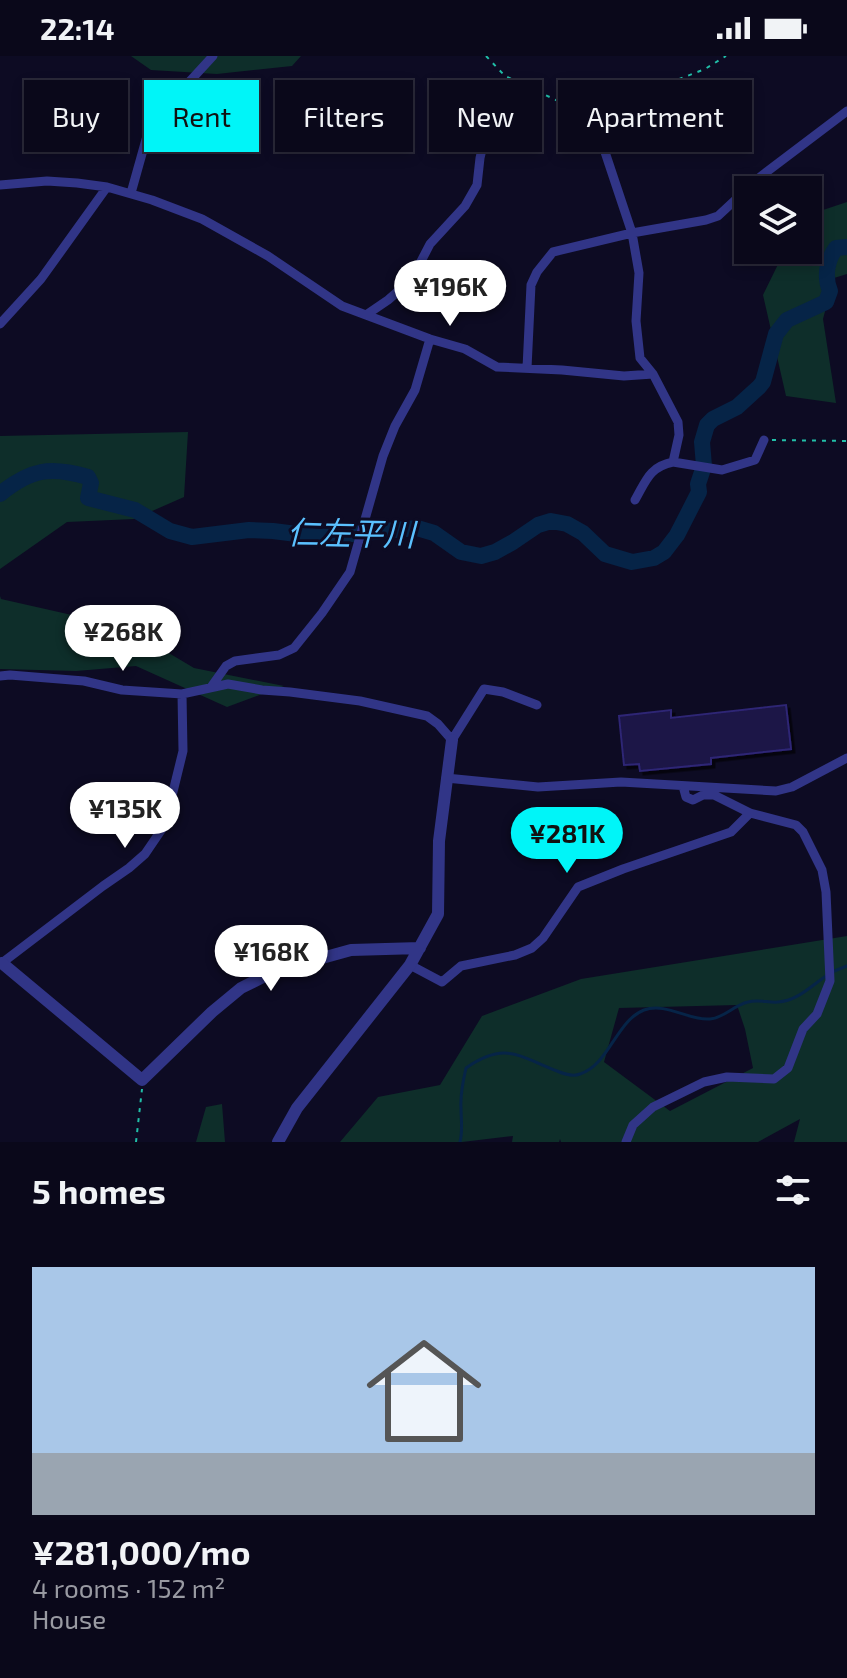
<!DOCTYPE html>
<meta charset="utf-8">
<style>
:root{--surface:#0a081a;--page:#181627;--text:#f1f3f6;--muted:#999aa2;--line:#2a2939;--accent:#00f5f8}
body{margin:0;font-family:"Exo 2","Noto Sans JP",sans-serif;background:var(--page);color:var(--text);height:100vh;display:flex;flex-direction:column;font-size:30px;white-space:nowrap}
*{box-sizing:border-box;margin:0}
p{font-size:26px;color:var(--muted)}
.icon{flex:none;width:44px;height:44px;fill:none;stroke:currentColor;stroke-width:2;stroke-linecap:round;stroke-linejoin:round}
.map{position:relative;height:1086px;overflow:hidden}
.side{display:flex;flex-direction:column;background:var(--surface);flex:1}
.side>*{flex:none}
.guide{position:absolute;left:24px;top:24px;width:800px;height:72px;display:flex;gap:16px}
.controls{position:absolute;left:734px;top:120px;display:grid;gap:16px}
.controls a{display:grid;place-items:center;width:88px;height:88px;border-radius:0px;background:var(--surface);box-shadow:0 4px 12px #0003,0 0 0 2px var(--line);font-size:40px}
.price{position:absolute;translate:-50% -68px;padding:0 18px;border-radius:28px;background:#fff;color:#222;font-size:26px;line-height:52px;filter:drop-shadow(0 2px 4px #0008)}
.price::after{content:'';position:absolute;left:50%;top:48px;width:24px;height:18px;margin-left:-12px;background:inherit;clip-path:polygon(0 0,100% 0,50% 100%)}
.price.current{background:var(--accent);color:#111}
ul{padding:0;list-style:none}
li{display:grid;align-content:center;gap:16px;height:424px;padding:0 32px}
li+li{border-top:2px solid var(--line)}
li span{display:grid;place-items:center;height:248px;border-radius:0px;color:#555}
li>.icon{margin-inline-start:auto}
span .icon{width:144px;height:144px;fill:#fffc;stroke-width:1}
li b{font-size:34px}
h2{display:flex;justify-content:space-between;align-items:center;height:96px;padding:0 32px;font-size:34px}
.chip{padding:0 28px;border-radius:0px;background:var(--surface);box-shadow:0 4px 12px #0003,0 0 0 2px var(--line);font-size:28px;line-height:72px}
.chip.current{background:var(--accent);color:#111}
.status{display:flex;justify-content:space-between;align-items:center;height:56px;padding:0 40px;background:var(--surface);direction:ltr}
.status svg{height:22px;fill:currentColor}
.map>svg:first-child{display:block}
.green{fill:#0e2e2a;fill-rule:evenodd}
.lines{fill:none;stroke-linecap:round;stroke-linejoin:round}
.stream{stroke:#062447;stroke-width:3}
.river{stroke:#062447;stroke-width:16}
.building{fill:#1b1546;stroke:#2e2574;stroke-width:2;filter:url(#shadow)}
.path{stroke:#21bfa8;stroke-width:2;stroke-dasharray:4 6;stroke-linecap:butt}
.minor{stroke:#313587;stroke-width:9}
.tertiary{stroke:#313587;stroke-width:12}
.labels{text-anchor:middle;stroke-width:6;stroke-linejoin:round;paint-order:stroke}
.water-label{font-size:32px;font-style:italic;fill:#5bc1ff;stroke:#0d0b23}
</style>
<div class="status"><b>22:14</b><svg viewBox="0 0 49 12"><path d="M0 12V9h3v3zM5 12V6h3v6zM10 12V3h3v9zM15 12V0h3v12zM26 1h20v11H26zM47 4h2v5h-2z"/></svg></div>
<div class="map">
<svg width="847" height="1086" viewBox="0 0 847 1086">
<defs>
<filter id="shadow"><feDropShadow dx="3.5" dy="3.5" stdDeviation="0" flood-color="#0009"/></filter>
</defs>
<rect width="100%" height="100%" fill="#0d0b23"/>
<path class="green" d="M 131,0 L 301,0 L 292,10 L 217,18 L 151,14 Z
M 847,146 L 847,218 L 834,222 L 823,263 L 836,347 L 786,340 L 763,239 L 785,194 L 808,194 L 808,159 Z
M 188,376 L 184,441 L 134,463 L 67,466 L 0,513 L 0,441 L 6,441 L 0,433 L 0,380 Z
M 0,540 L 1,543 L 125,571 L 194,612 L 284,630 L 227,651 L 136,610 L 76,615 L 0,613 Z
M 847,880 L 847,1086 L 794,1086 L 800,1063 L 758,1086 L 561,1086 L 560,1083 L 559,1086 L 512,1086 L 513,1080 L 462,1086 L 340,1086 L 378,1041 L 440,1029 L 482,960 L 581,923 ZM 737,949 L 745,973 L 753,1012 L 670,1055 L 604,1006 L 619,952 Z
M 222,1048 L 225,1086 L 196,1086 L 206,1051 Z"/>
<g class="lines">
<path class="stream" d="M 832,916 L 847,910
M 460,1086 C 463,1074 461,1064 461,1052 C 460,1038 463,1025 466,1012 C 505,985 518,1000 557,1015 C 564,1018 573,1021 580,1018 C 609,1009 616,965 644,954 C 666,946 689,965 710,963 C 724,962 734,949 748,946 C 758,943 769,947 778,946 C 797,945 811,930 826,920"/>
<path class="river" d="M 0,438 C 31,413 50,410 88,421 L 91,427 L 88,442 L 135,454 L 170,475 L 192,481 L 249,474 L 273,475 L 320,481 L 417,472 L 434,477 L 461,496 L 481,500 L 495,496 L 513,486 L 538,469 L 551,465 L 567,468 L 583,477 L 605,498 L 632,506 L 654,502 L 664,496 L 677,479 L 699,436 L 698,428 L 704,410 L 702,386 L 707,369 L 713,363 L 737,351 L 759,331 L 763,326 L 776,278 L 787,264 L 826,246 L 830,235 C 824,220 827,204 836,192 L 847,191"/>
</g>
<path class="building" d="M 786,649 L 791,693 L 711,702 L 711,708 L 640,715 L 639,708 L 624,709 L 619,660 L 671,654 L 671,662 Z"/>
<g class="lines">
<path class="path" d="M 486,0 L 505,20 L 514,24
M 537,35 L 579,55
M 595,56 L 705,13 L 726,0
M 772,384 L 847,385
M 136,1086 L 142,1033"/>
<path class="minor" d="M 588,59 L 602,87 L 632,177 L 639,217 L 636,265 L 640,302 L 653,318 L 678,366 L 679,379 L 673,406 L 722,414 L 755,404 L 764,384
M 0,129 L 47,125 L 77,127 L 107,131 L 152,144 L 202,163 L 268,200 L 342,250 L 430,283 L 465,293 L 497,311 L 562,314 L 624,320 L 653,318
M 131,137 L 154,55 L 190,25 L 213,0
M 366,259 L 388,244 L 403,231 L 416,215 L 430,188 L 465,150 L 477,129 L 480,102 L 484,85 L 518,32 L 530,32
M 0,268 L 41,223 L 107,131
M 527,312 L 531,229 L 537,216 L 553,196 L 632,177 L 706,164 L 718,160 L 760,121 L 847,55
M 635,444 C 646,425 649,411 673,406
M 0,620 L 10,619 L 84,625 L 122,634 L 182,638 L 228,628 L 262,634 L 290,636 L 360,645 L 427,660 L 438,668 L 452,684 L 484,633 L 503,636 L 537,649
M 211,631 L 226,610 L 235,605 L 279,599 L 294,592 L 322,557 L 350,516 L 383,400 L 395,370 L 415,334 L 430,283
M 446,722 L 538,731 L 621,726 L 776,735 L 792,731 L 847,702
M 2,907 L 103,830 L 129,812 L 145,798 L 162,773 L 169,752 L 183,695 L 182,638
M 410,909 L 442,926 L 461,910 L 515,899 L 532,892 L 543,882 L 578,831 L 623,813 L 731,776 L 750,757
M 626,1086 L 633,1069 L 653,1051 L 704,1026 L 727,1021 L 774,1023 L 788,1012 L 803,973 L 817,958 L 830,925 L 826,836 L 822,814 L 803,776 L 796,769 L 750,757 L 714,739 L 703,739 L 693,744 L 686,741 L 683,730"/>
<path class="tertiary" d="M 2,907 L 142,1024 L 212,956 L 241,932 L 275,915 L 351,894 L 420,892
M 278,1086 L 297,1052 L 410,909 L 438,858 L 439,785 L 452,684"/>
</g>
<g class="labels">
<g class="water-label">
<text transform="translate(351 478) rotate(1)" y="11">仁左平川</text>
</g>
</g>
</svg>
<div class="controls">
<a><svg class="icon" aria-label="layers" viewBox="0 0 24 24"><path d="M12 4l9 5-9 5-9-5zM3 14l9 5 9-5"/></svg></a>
</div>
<b class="price" style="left:450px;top:272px">¥196K</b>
<b class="price" style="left:123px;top:617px">¥268K</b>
<b class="price" style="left:125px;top:794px">¥135K</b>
<b class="price current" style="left:567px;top:819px">¥281K</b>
<b class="price" style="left:271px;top:937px">¥168K</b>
<div class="guide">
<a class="chip">Buy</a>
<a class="chip current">Rent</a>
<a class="chip">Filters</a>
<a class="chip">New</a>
<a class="chip">Apartment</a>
</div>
</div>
<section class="side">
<h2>5 homes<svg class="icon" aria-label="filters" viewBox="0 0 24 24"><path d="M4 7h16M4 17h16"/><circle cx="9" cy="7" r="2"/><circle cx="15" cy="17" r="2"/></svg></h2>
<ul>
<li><span style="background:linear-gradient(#a9c7e8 75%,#9aa5b1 0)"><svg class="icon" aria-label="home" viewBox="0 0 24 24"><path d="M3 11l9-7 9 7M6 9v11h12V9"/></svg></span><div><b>¥281,000/mo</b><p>4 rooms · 152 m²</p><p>House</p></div></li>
</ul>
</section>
